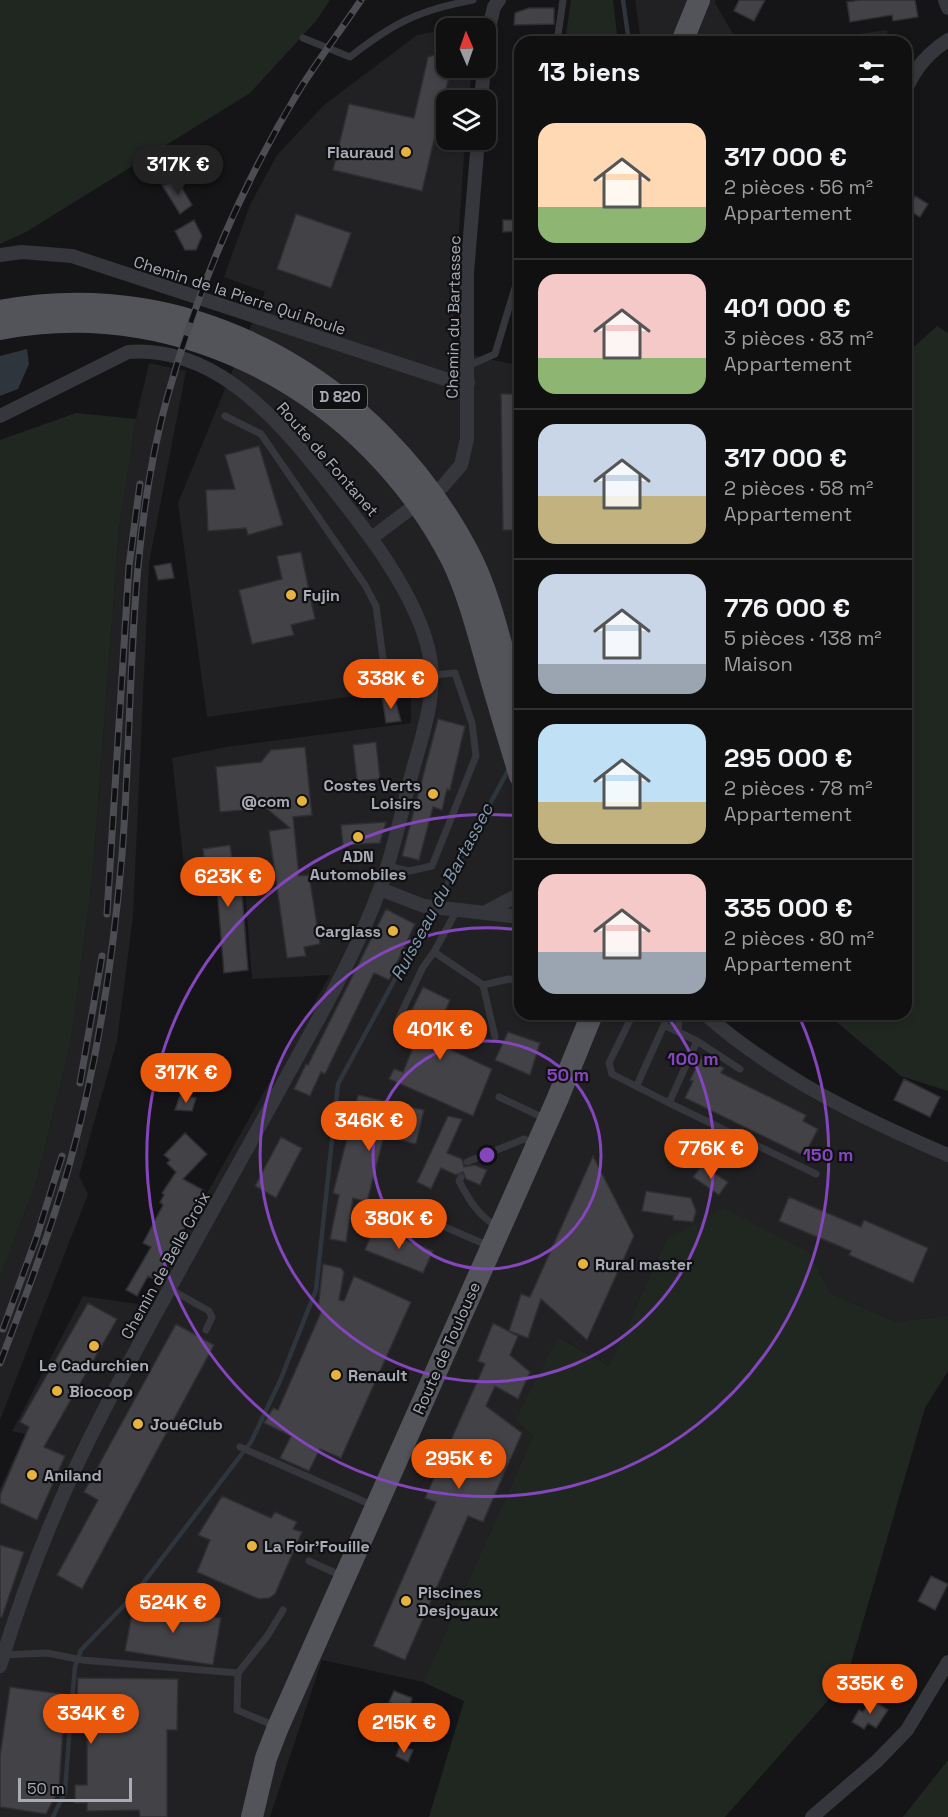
<!DOCTYPE html>
<html lang="fr">
<meta charset="utf-8">
<style>
:root{--surface:#101011;--page:#19191a;--text:#f1f3f6;--muted:#9c9d9f;--line:#303031;--accent:#ea580c}
body{margin:0;font-family:"Space Grotesk",sans-serif;background:var(--page);color:var(--text);height:100vh;display:flex;flex-direction:column;font-size:22px;white-space:nowrap}
*{box-sizing:border-box;margin:0}
p{font-size:20px;color:var(--muted)}
.icon{flex:none;width:33px;height:33px;fill:none;stroke:currentColor;stroke-width:2;stroke-linecap:round;stroke-linejoin:round}
.map{position:relative;flex:1;overflow:hidden}
.side{position:absolute;left:514px;top:36px;width:398px;height:984px;display:flex;flex-direction:column;background:var(--surface);border-radius:18px;box-shadow:0 3px 9px #0003,0 0 0 2px var(--line)}
.side>*{flex:none}
.needle{width:39px;rotate:358deg}
.buttons{position:absolute;left:436px;top:18px;display:grid;gap:12px}
.buttons a{display:grid;place-items:center;width:60px;height:60px;border-radius:12px;background:var(--surface);box-shadow:0 3px 9px #0003,0 0 0 2px var(--line);font-size:30px}
.scale{position:absolute;left:18px;bottom:15px;width:114px;box-sizing:border-box;padding-left:6px;border:3px solid #a8acb6;border-top:0;font-size:16px;line-height:21px;white-space:nowrap;color:#a8acb6;-webkit-text-stroke:4px #101012;paint-order:stroke}
.price{position:absolute;translate:-50% -51px;padding:0 14px;border-radius:21px;background:var(--accent);color:#fff;font-size:20px;line-height:39px;filter:drop-shadow(0 2px 3px #0008)}
.price::after{content:'';position:absolute;left:50%;top:36px;width:18px;height:14px;margin-left:-9px;background:inherit;clip-path:polygon(0 0,100% 0,50% 100%)}
.price.active{background:#222;color:#fff}
ul{padding:0;list-style:none}
li{display:flex;align-items:center;gap:18px;height:150px;padding:0 24px}
li+li{border-top:2px solid var(--line)}
li span{display:grid;place-items:center;flex:none;width:168px;height:120px;border-radius:18px;color:#555}
li>.icon{margin-inline-start:auto}
span .icon{width:72px;height:72px;fill:#fffc;stroke-width:1}
li b{font-size:26px}
h2{display:flex;justify-content:space-between;align-items:center;height:72px;padding:0 24px;font-size:26px}
.map>svg:first-child{display:block}
.built{fill:#212124}
.green{fill:#202721}
.water{fill:#2e353c}
.lines{fill:none;stroke-linecap:round;stroke-linejoin:round}
.stream{stroke:#2e353c;stroke-width:4.5}
.building{fill:#424247;stroke:#2f2f33;stroke-width:1.5}
.service{stroke:#36373c;stroke-width:7}
.minor{stroke:#36373c;stroke-width:14}
.primary{stroke:#53545a;stroke-width:22}
.rail-casing{stroke:#4c4d53;stroke-width:7}
.rail{stroke:#101012;stroke-width:4.5;stroke-dasharray:14;stroke-linecap:butt}
.ring{fill:none;stroke:#8446bd;stroke-width:3}
.poi-dot{fill:#e6b33e;stroke:#101012;stroke-width:2}
.labels{text-anchor:middle;stroke-width:4.5;stroke-linejoin:round;paint-order:stroke}
.shield{fill:#101012;stroke:#7a7d85;stroke-width:1.5}
.shield-label{font-size:15px;font-weight:bold;fill:#a8acb6}
.poi-label{font-size:16px;font-weight:bold;fill:#a8acb6;stroke:#101012;text-anchor:start}
.street-label{font-size:16px;fill:#a8acb6;stroke:#101012}
.water-label{font-size:18px;font-style:italic;fill:#8198af;stroke:#101012}
.centre{fill:#8446bd;stroke:#101012;stroke-width:3}
.ring-label{font-size:18px;text-anchor:middle;font-weight:bold;fill:#8446bd;stroke:#101012;stroke-width:4.5;stroke-linejoin:round;paint-order:stroke}
</style>
<div class="map">
<svg width="948" height="1817" viewBox="0 0 948 1817">
<rect width="100%" height="100%" fill="#151517"/>
<path class="built" d="M 635,0 L 716,0 L 715,3 L 738,42 L 641,42 Z
M 447,29 L 447,68 L 472,68 L 469,100 L 447,100 L 447,140 L 465,140 L 451,350 L 520,366 L 520,1014 L 738,1014 L 724,1024 L 845,1103 L 948,1162 L 948,1315 L 896,1322 L 830,1293 L 810,1253 L 666,1240 L 609,1366 L 559,1337 L 515,1420 L 533,1436 L 423,1682 L 322,1660 L 270,1817 L 0,1817 L 0,1489 L 25,1434 L 12,1431 L 83,1296 L 144,1305 L 330,975 L 252,979 L 245,890 L 187,893 L 172,758 L 226,747 L 411,723 L 411,688 L 207,717 L 178,503 L 265,292 L 224,277 L 250,205 L 277,155 L 324,105 L 417,35 Z
M 887,30 L 889,42 L 798,42 Z
M 149,363 L 186,371 L 149,563 L 133,916 L 117,1041 L 79,1176 L 88,1194 L 0,1420 L 0,1278 L 37,1180 L 71,1041 L 92,882 L 119,529 L 136,419 Z"/>
<path class="green" d="M 0,0 L 330,0 L 316,21 L 250,93 L 26,232 L 0,244 Z
M 571,0 L 613,0 L 618,42 L 565,42 Z
M 937,326 L 948,333 L 948,1091 L 901,1076 L 827,1014 L 906,1014 L 906,354 Z
M 76,413 L 136,419 L 119,529 L 92,882 L 71,1041 L 37,1180 L 0,1278 L 0,440 Z
M 724,1208 L 810,1253 L 830,1293 L 896,1322 L 948,1315 L 948,1371 L 925,1408 L 846,1680 L 725,1817 L 429,1817 L 464,1701 L 423,1682 L 533,1436 L 515,1420 L 558,1337 L 609,1366 L 666,1240 Z
M 948,1760 L 948,1817 L 903,1817 Z"/>
<path class="water" d="M 27,349 L 29,364 L 18,389 L 0,396 L 0,356 Z"/>
<g class="lines">
<path class="stream" d="M 623,0 L 629,42
M 72,1701 L 75,1667 L 81,1650 L 134,1595 L 251,1442 L 280,1381 L 316,1290 L 338,1084 L 510,767
M 53,1817 L 65,1792 L 70,1724"/>
</g>
<path class="building" d="M 739,0 L 765,0 L 754,21 L 734,11 Z
M 860,0 L 915,0 L 918,17 L 893,21 L 892,15 L 850,22 L 847,2 Z
M 529,8 L 554,8 L 554,24 L 514,25 L 515,13 Z
M 447,51 L 447,68 L 451,68 L 422,191 L 333,170 L 349,104 L 414,118 L 428,57 Z
M 178,181 L 192,205 L 180,214 L 162,185 Z
M 915,196 L 928,204 L 920,217 L 908,210 Z
M 296,214 L 351,233 L 331,288 L 277,269 Z
M 194,220 L 202,236 L 196,250 L 185,250 L 175,231 Z
M 503,220 L 518,220 L 518,231 L 503,232 Z
M 501,394 L 520,394 L 520,530 L 503,530 Z
M 259,446 L 283,525 L 248,535 L 246,528 L 208,531 L 206,490 L 235,489 L 225,455 Z
M 301,552 L 315,619 L 291,625 L 294,635 L 252,644 L 239,590 L 282,579 L 277,556 Z
M 171,563 L 174,578 L 158,580 L 154,566 Z
M 394,696 L 401,721 L 386,723 L 382,697 Z
M 438,719 L 465,726 L 450,790 L 447,789 L 442,810 L 433,807 L 419,860 L 402,856 Z
M 376,742 L 380,779 L 357,781 L 353,745 Z
M 305,747 L 312,815 L 293,817 L 299,876 L 309,875 L 320,944 L 304,947 L 306,956 L 287,958 L 269,831 L 290,828 L 266,808 L 220,812 L 216,767 L 261,762 L 271,750 Z
M 386,822 L 380,843 L 343,845 L 341,825 Z
M 230,845 L 237,894 L 242,893 L 248,970 L 224,973 L 216,876 L 206,877 L 203,849 Z
M 386,909 L 415,924 L 389,980 L 374,973 L 325,1074 L 321,1072 L 310,1096 L 294,1089 L 306,1064 L 308,1065 Z
M 423,987 L 450,1000 L 432,1041 L 492,1069 L 473,1116 L 389,1079 L 394,1069 L 403,1072 L 418,1035 L 403,1028 Z
M 508,1032 L 540,1043 L 530,1075 L 495,1060 Z
M 701,1057 L 724,1068 L 721,1073 L 806,1115 L 803,1121 L 818,1129 L 804,1156 L 685,1098 L 693,1081 L 690,1080 Z
M 904,1079 L 940,1097 L 930,1117 L 894,1100 Z
M 180,1095 L 196,1098 L 192,1111 L 175,1110 Z
M 358,1095 L 424,1110 L 416,1144 L 384,1136 L 367,1202 L 353,1198 L 346,1242 L 330,1239 L 339,1195 L 333,1193 Z
M 448,1116 L 462,1119 L 447,1153 L 462,1159 L 464,1167 L 475,1165 L 487,1170 L 480,1185 L 466,1179 L 463,1172 L 456,1175 L 441,1168 L 431,1189 L 417,1182 Z
M 185,1133 L 207,1154 L 183,1179 L 205,1191 L 156,1280 L 148,1276 L 137,1296 L 126,1290 L 151,1247 L 143,1243 L 163,1205 L 160,1202 L 164,1195 L 162,1193 L 176,1172 L 167,1163 L 170,1160 L 164,1155 Z
M 281,1137 L 302,1148 L 276,1198 L 255,1186 Z
M 593,1156 L 634,1236 L 587,1340 L 541,1299 L 528,1338 L 509,1331 L 521,1294 L 530,1297 Z
M 702,1165 L 728,1182 L 719,1195 L 693,1177 Z
M 646,1191 L 691,1198 L 696,1211 L 693,1222 L 673,1220 L 673,1216 L 642,1211 Z
M 789,1197 L 861,1227 L 864,1220 L 928,1248 L 913,1283 L 849,1255 L 851,1251 L 779,1221 Z
M 374,1227 L 433,1251 L 423,1273 L 365,1250 Z
M 323,1264 L 341,1268 L 344,1272 L 339,1300 L 344,1301 L 354,1276 L 411,1302 L 341,1458 L 320,1449 L 309,1471 L 280,1458 L 291,1436 L 264,1423 L 273,1408 L 278,1410 L 322,1310 L 318,1309 Z
M 88,1303 L 117,1319 L 44,1447 L 65,1456 L 37,1520 L 0,1503 L 0,1495 L 29,1427 L 20,1422 Z
M 493,1323 L 518,1336 L 510,1355 L 530,1372 L 518,1399 L 495,1386 L 486,1406 L 522,1433 L 483,1522 L 468,1516 L 405,1660 L 373,1646 L 436,1502 L 425,1498 L 485,1364 L 478,1361 Z
M 176,1324 L 214,1345 L 82,1589 L 57,1575 L 98,1500 L 84,1492 Z
M 222,1496 L 271,1518 L 275,1512 L 297,1522 L 293,1529 L 302,1532 L 275,1594 L 269,1598 L 259,1599 L 197,1572 L 210,1540 L 198,1535 Z
M 0,1545 L 24,1552 L 2,1617 L 0,1617 Z
M 931,1576 L 948,1584 L 935,1610 L 918,1601 Z
M 134,1603 L 221,1618 L 213,1665 L 125,1651 Z
M 78,1678 L 178,1679 L 177,1730 L 167,1730 L 167,1817 L 140,1817 L 139,1810 L 87,1811 L 87,1803 L 75,1803 L 75,1785 L 87,1785 L 87,1729 L 63,1728 L 59,1789 L 46,1814 L 0,1807 L 0,1756 L 10,1687 L 77,1696 Z
M 394,1691 L 412,1698 L 410,1706 L 415,1708 L 407,1728 L 392,1721 L 395,1705 L 389,1702 Z
M 871,1699 L 888,1710 L 876,1728 L 868,1723 L 864,1729 L 852,1722 L 859,1710 L 863,1712 Z
M 400,1746 L 413,1750 L 408,1762 L 396,1756 Z"/>
<g class="lines">
<path class="service" d="M 303,38 L 350,57 C 393,23 419,10 473,0
M 557,42 L 563,0
M 468,366 L 495,354 L 520,271
M 225,416 L 261,434 L 365,585 L 376,606 L 384,666 L 391,674 L 405,678 L 455,673 L 472,723 L 476,756 L 432,866 L 409,871 L 387,866
M 457,910 L 434,952 L 483,985 L 495,1037
M 483,985 L 509,979 L 520,980
M 633,1014 L 609,1063 L 612,1074 L 669,1103 L 697,1041
M 398,1020 L 423,967 L 434,952
M 664,1025 L 697,1041 L 740,1069
M 678,1031 L 679,1014
M 637,1085 L 664,1025 L 666,1014
M 499,1097 L 546,1119
M 669,1103 L 816,1174
M 467,1162 L 524,1139 L 535,1144
M 461,1177 L 459,1181 C 469,1200 479,1217 498,1227
M 445,1227 L 489,1246
M 170,1289 L 209,1311 L 212,1317 L 206,1330
M 240,1447 L 372,1505
M 309,1561 L 342,1576
M 3,1655 L 47,1653 L 82,1660 L 238,1673
M 275,1726 L 237,1710 L 238,1673 L 268,1635 L 283,1610"/>
<path class="minor" d="M 945,0 L 948,8
M 486,41 L 494,7 L 499,0
M 906,89 C 916,67 928,53 948,40
M 481,100 L 484,68
M 0,255 L 22,252 L 72,256 L 454,382 L 468,383
M 0,416 L 128,352 C 208,346 267,407 314,465 C 355,516 418,591 430,657 C 437,695 422,736 412,773 C 402,810 394,849 381,886 C 357,952 321,1014 287,1076 C 226,1188 162,1299 103,1412 C 61,1493 26,1579 0,1666
M 442,487 L 461,465 L 467,439 L 467,273 L 478,140
M 373,537 L 410,509
M 380,889 L 424,906 L 520,917
M 486,912 L 520,894
M 705,1014 C 776,1077 861,1118 948,1155
M 812,1817 L 877,1761 L 907,1730 L 948,1662"/>
<path class="primary" d="M 682,42 L 699,0
M 0,311 C 192,274 377,381 467,550 C 493,598 504,661 520,713
M 0,329 C 185,293 368,396 452,560 C 468,593 478,632 488,668 C 498,704 509,740 520,776
M 252,1817 L 266,1758 L 278,1727 L 557,1100 L 592,1014"/>
<defs>
<path id="rail" d="M 107,914 L 129,566 L 140,484
M 80,1083 L 102,956
M 3,1329 L 36,1239 L 62,1156
M 0,1363 C 25,1298 50,1233 69,1166 C 97,1065 113,960 122,855 C 134,703 126,547 167,398 C 197,291 242,184 300,89 C 319,59 341,30 361,0"/>
</defs>
<use href="#rail" class="rail-casing"/>
<use href="#rail" class="rail"/>
</g>
<g class="ring">
<circle cx="487" cy="1155" r="114"/>
<path d="M666 1015A227 227 0 1 1 519 930"/>
<path d="M799 1016A341 341 0 1 1 520 816"/>
</g>
<g class="poi-dot">
<circle cx="406" cy="152" r="6"/>
<circle cx="291" cy="595" r="6"/>
<circle cx="433" cy="794" r="6"/>
<circle cx="302" cy="801" r="6"/>
<circle cx="358" cy="837" r="6"/>
<circle cx="393" cy="931" r="6"/>
<circle cx="583" cy="1264" r="6"/>
<circle cx="94" cy="1346" r="6"/>
<circle cx="336" cy="1375" r="6"/>
<circle cx="57" cy="1391" r="6"/>
<circle cx="138" cy="1424" r="6"/>
<circle cx="32" cy="1475" r="6"/>
<circle cx="252" cy="1546" r="6"/>
<circle cx="406" cy="1601" r="6"/>
</g>
<g class="labels">
<rect class="shield" x="313" y="385" width="54" height="24" rx="4.5"/>
<g class="shield-label">
<text x="340" y="402">D 820</text>
</g>
<g class="poi-label">
<text x="394" y="158" text-anchor="end">Flauraud</text>
<text x="303" y="601">Fujin</text>
<text x="421" y="791" text-anchor="end">Costes Verts<tspan x="421" dy="18">Loisirs</tspan></text>
<text x="290" y="807" text-anchor="end">@com</text>
<text x="358" y="862" text-anchor="middle">ADN<tspan x="358" dy="18">Automobiles</tspan></text>
<text x="381" y="937" text-anchor="end">Carglass</text>
<text x="595" y="1270">Rural master</text>
<text x="94" y="1371" text-anchor="middle">Le Cadurchien</text>
<text x="348" y="1381">Renault</text>
<text x="69" y="1397">Biocoop</text>
<text x="150" y="1430">JouéClub</text>
<text x="44" y="1481">Aniland</text>
<text x="264" y="1552">La Foir'Fouille</text>
<text x="418" y="1598">Piscines<tspan x="418" dy="18">Desjoyaux</tspan></text>
</g>
<g class="street-label">
<text transform="translate(240 295) rotate(18)" y="6">Chemin de la Pierre Qui Roule</text>
<text transform="translate(453 317) rotate(-89)" y="6">Chemin du Bartassec</text>
<text transform="translate(328 459) rotate(49)" y="6">Route de Fontanet</text>
<text transform="translate(165 1265) rotate(-61)" y="6">Chemin de Belle Croix</text>
<text transform="translate(446 1348) rotate(-66)" y="6">Route de Toulouse</text>
</g>
<g class="water-label">
<text transform="translate(442 892) rotate(-62)" y="6">Ruisseau du Bartassec</text>
</g>
</g>
<circle cx="487" cy="1155" r="9" class="centre"/>
<g class="ring-label">
<text x="693" y="1065">100 m</text>
<text x="568" y="1081">50 m</text>
<text x="828" y="1161">150 m</text>
</g>
</svg>
<div class="buttons">
<a><svg class="needle" viewBox="-14 -14 28 28"><path d="M0-13l5 13h-10z" fill="#e53935"/><path d="M0 13l5-13h-10z" fill="#9c9d9f"/></svg></a>
<a><svg class="icon" aria-label="layers" viewBox="0 0 24 24"><path d="M12 4l9 5-9 5-9-5zM3 14l9 5 9-5"/></svg></a>
</div>
<div class="scale">50 m</div>
<b class="price active" style="left:178px;top:196px">317K €</b>
<b class="price" style="left:391px;top:710px">338K €</b>
<b class="price" style="left:228px;top:908px">623K €</b>
<b class="price" style="left:440px;top:1061px">401K €</b>
<b class="price" style="left:186px;top:1104px">317K €</b>
<b class="price" style="left:369px;top:1152px">346K €</b>
<b class="price" style="left:711px;top:1180px">776K €</b>
<b class="price" style="left:399px;top:1250px">380K €</b>
<b class="price" style="left:459px;top:1490px">295K €</b>
<b class="price" style="left:173px;top:1634px">524K €</b>
<b class="price" style="left:870px;top:1715px">335K €</b>
<b class="price" style="left:91px;top:1745px">334K €</b>
<b class="price" style="left:404px;top:1754px">215K €</b>
<section class="side">
<h2>13 biens<svg class="icon" aria-label="filters" viewBox="0 0 24 24"><path d="M4 7h16M4 17h16"/><circle cx="9" cy="7" r="2"/><circle cx="15" cy="17" r="2"/></svg></h2>
<ul>
<li><span style="background:linear-gradient(#ffd9b3 70%,#8fb573 0)"><svg class="icon" aria-label="home" viewBox="0 0 24 24"><path d="M3 11l9-7 9 7M6 9v11h12V9"/></svg></span><div><b>317 000 €</b><p>2 pièces · 56 m²</p><p>Appartement</p></div></li>
<li><span style="background:linear-gradient(#f6c9c9 70%,#8fb573 0)"><svg class="icon" aria-label="home" viewBox="0 0 24 24"><path d="M3 11l9-7 9 7M6 9v11h12V9"/></svg></span><div><b>401 000 €</b><p>3 pièces · 83 m²</p><p>Appartement</p></div></li>
<li><span style="background:linear-gradient(#c9d6e8 60%,#c2b280 0)"><svg class="icon" aria-label="home" viewBox="0 0 24 24"><path d="M3 11l9-7 9 7M6 9v11h12V9"/></svg></span><div><b>317 000 €</b><p>2 pièces · 58 m²</p><p>Appartement</p></div></li>
<li><span style="background:linear-gradient(#c9d6e8 75%,#9aa5b1 0)"><svg class="icon" aria-label="home" viewBox="0 0 24 24"><path d="M3 11l9-7 9 7M6 9v11h12V9"/></svg></span><div><b>776 000 €</b><p>5 pièces · 138 m²</p><p>Maison</p></div></li>
<li><span style="background:linear-gradient(#bfe0f5 65%,#c2b280 0)"><svg class="icon" aria-label="home" viewBox="0 0 24 24"><path d="M3 11l9-7 9 7M6 9v11h12V9"/></svg></span><div><b>295 000 €</b><p>2 pièces · 78 m²</p><p>Appartement</p></div></li>
<li><span style="background:linear-gradient(#f6c9c9 65%,#9aa5b1 0)"><svg class="icon" aria-label="home" viewBox="0 0 24 24"><path d="M3 11l9-7 9 7M6 9v11h12V9"/></svg></span><div><b>335 000 €</b><p>2 pièces · 80 m²</p><p>Appartement</p></div></li>
</ul>
</section>
</div>
